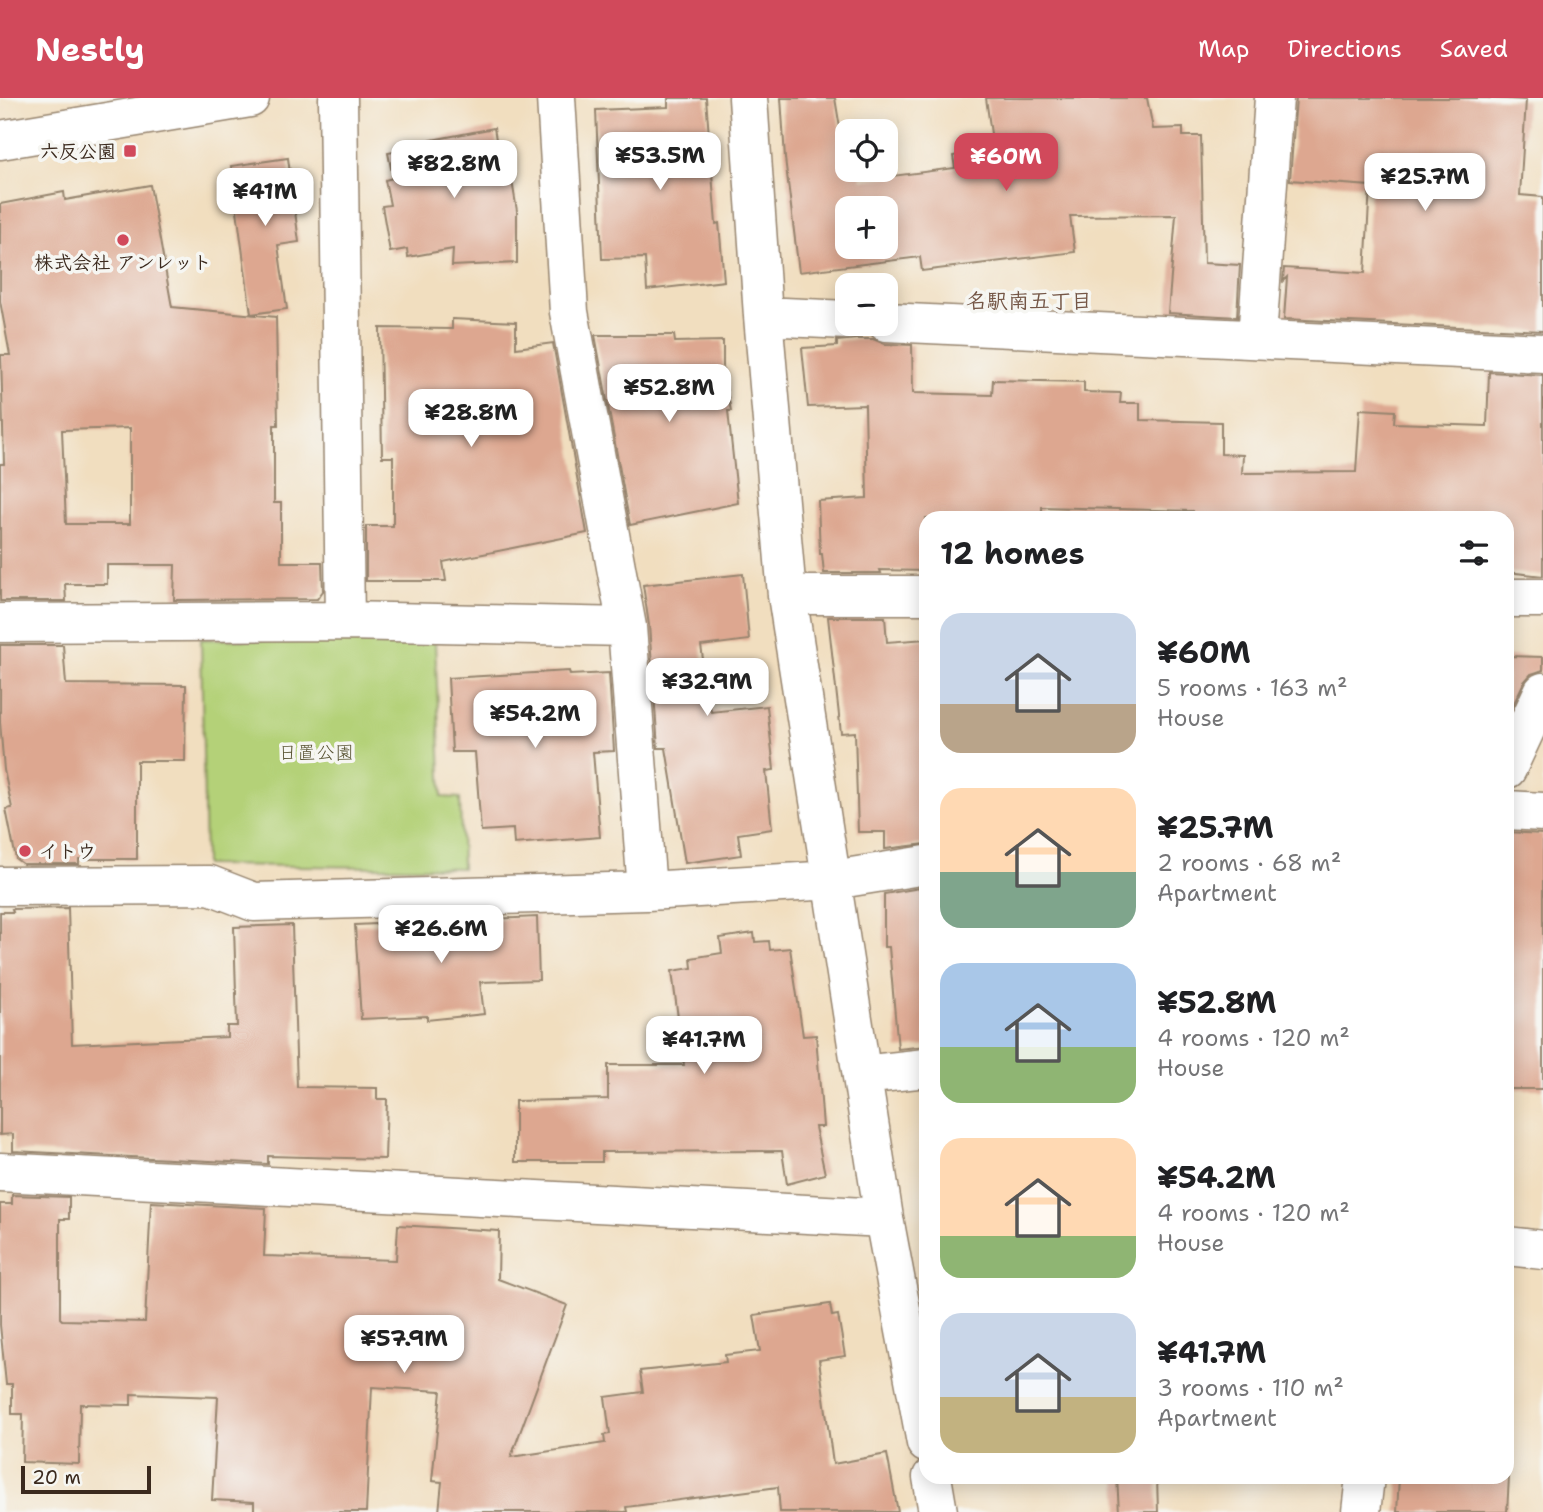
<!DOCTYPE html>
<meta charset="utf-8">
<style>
:root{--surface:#fff;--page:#f6f6f6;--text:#202124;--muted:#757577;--accent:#d1495b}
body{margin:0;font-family:"Shantell Sans","Klee One",sans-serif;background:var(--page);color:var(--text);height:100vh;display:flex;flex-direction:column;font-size:26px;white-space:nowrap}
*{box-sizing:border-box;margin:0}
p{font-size:23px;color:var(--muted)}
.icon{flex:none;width:38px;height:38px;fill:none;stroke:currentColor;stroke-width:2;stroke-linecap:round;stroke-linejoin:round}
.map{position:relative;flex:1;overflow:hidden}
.details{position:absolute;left:919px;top:413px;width:595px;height:973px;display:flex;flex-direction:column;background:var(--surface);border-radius:21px;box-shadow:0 4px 18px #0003}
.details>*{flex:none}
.tools{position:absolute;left:835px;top:21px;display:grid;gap:14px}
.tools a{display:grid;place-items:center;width:63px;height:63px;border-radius:14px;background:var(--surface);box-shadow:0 4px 18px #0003;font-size:35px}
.scale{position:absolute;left:21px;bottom:18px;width:130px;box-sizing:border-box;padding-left:7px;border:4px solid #3b2a1e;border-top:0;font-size:19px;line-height:24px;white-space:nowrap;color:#3b2a1e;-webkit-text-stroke:5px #f6f6f2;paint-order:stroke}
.price{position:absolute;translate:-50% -60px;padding:0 16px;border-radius:14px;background:#fff;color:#222;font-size:23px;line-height:46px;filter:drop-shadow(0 2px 4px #0008)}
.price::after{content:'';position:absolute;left:50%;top:42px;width:21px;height:16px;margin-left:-10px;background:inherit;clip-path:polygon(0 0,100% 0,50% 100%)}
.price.on{background:var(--accent);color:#fff}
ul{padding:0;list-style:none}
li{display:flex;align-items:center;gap:21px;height:175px;padding:0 21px}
li span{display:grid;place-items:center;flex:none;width:196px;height:140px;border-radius:21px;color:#555}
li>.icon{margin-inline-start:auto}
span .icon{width:84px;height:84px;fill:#fffc;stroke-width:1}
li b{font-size:30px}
h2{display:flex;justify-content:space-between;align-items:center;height:84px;padding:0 21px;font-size:30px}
header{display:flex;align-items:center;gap:42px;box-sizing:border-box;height:98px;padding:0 35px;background:var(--accent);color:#fff}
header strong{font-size:33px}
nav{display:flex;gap:38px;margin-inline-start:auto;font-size:24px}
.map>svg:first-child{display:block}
.green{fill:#b4d178;stroke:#787e4b;stroke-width:2}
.building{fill:#dda790;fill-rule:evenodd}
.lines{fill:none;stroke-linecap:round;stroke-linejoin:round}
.minor-casing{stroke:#96846e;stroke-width:41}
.minor{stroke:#fff;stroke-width:38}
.poi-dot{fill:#d1495b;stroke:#f6f6f2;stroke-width:2.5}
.labels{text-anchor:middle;stroke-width:7;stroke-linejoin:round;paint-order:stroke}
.poi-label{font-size:19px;font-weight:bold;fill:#3b2a1e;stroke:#f6f6f2;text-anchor:end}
.park-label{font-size:19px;fill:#595434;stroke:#f6f6f2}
.neighbourhood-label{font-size:21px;font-weight:bold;fill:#745646;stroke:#f6f6f2}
</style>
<header>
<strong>Nestly</strong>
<nav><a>Map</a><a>Directions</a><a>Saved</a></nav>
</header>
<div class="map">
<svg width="1543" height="1414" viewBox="0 0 1543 1414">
<rect width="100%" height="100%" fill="#f6f6f2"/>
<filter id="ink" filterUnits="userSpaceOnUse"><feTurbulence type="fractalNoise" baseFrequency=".0143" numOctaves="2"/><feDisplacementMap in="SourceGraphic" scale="14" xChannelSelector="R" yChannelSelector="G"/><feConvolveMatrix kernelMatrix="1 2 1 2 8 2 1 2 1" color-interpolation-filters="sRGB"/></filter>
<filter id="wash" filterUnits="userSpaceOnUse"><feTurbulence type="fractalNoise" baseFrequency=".00686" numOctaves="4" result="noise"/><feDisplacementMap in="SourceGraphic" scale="28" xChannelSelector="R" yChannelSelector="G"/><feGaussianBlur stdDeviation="1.57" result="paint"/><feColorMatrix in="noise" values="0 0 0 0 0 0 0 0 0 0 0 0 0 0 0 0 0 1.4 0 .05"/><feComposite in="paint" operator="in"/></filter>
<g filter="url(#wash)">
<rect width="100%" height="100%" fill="#f1debf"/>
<path class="green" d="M 201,541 L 435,544 L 442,699 L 460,700 L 462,770 L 205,767 Z"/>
<g id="blocks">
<path class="building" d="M 668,0 L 706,0 L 716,126 L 719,125 L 724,183 L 647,192 L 645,160 L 602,161 L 596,12 L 668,9 Z
M 781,0 L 835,0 L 847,72 L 861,72 L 862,82 L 955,70 L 953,58 L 993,50 L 986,0 L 1147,0 L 1153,31 L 1183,30 L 1183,38 L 1201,38 L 1204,165 L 1240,167 L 1237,219 L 1168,215 L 1176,117 L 1070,118 L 1075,154 L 922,173 L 920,159 L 799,174 L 785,60 ZM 847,110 L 886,110 L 886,149 L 847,149 Z
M 1296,0 L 1487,0 L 1526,2 L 1520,97 L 1543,99 L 1543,233 L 1284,221 L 1287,179 L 1283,183 L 1284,170 L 1365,175 L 1370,88 L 1290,82 Z
M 494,30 L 498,53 L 507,52 L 517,113 L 517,165 L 452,168 L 453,151 L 408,159 L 407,151 L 390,154 L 382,108 L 390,107 L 385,82 L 393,80 L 388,55 L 416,50 L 416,45 Z
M 288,60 L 299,144 L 278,147 L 287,211 L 251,216 L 231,68 Z
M 150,87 L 172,209 L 276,219 L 278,327 L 274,327 L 274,405 L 281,405 L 281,464 L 322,464 L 323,493 L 317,501 L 174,502 L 175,467 L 107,467 L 107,486 L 65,486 L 66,503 L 0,503 L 0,366 L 4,366 L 1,257 L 10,257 L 0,203 L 0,106 L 64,94 L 65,102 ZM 130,330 L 130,426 L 66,426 L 62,332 Z
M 452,221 L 516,224 L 516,250 L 553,245 L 587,435 L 443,464 L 446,483 L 366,483 L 366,428 L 393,428 L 393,359 L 382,359 L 380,230 L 452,231 Z
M 595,237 L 674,237 L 675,244 L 723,243 L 723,271 L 731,313 L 728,313 L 738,405 L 630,427 Z
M 857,241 L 873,241 L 885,246 L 912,247 L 913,295 L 992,297 L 993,282 L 1084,284 L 1084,294 L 1121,295 L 1120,305 L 1140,305 L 1140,322 L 1221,324 L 1221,356 L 1243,357 L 1242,375 L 1356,374 L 1360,311 L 1395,313 L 1394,325 L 1487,328 L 1489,274 L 1543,277 L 1543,478 L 1507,474 L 1507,420 L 1193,420 L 1193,413 L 1042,409 L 1042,420 L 926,420 L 926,473 L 880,472 L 881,475 L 824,475 L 822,456 L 820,456 L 818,403 L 867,400 L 865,307 L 808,309 L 802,250 L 837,248 L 837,243 Z
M 743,476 L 749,542 L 701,548 L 711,614 L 767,608 L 774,672 L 766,673 L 772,731 L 738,736 L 741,757 L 685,765 L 666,650 L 658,650 L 649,527 L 643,487 Z
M 828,519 L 885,519 L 887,544 L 926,541 L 926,746 L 885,751 L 885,734 L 858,734 L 855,634 L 841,635 Z
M 0,547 L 63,547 L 66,586 L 186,587 L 185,663 L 137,663 L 137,761 L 79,761 L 79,766 L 23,766 L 16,761 L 6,711 L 12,710 L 4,672 L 0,624 Z
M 1507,558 L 1543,559 L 1543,572 L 1531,576 L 1524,584 L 1507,620 Z
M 569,573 L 570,577 L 609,575 L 614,653 L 593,654 L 600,739 L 514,746 L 513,731 L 481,733 L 475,654 L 452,654 L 448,580 Z
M 1507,734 L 1543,736 L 1543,991 L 1507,991 Z
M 926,789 L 926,948 L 898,951 L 889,849 L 884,849 L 884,796 Z
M 68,810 L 72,946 L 227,939 L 227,928 L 237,928 L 234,829 L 292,827 L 297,989 L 377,990 L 377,1001 L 387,1001 L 385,1061 L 268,1058 L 268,1066 L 13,1053 L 13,1036 L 0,1037 L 0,814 L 13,814 L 12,811 Z
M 537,819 L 539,882 L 480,884 L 484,916 L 427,922 L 427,918 L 361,921 L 355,827 Z
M 754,835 L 755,844 L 769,843 L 770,852 L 790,850 L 803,938 L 816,937 L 823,1029 L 815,1029 L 825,1076 L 787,1086 L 782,1053 L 602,1054 L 602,1064 L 515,1064 L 515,1003 L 608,1001 L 608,967 L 684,967 L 672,873 L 692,870 L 691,860 L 722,855 L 720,840 Z
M 12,1097 L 69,1099 L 69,1121 L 60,1121 L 60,1220 L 62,1222 L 145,1224 L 151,1104 L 266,1110 L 264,1158 L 396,1162 L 398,1127 L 499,1133 L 498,1181 L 567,1207 L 511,1359 L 605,1345 L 604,1337 L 610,1336 L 605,1299 L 643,1294 L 640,1273 L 726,1264 L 725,1257 L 760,1253 L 754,1217 L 830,1206 L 832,1218 L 838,1217 L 845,1258 L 819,1262 L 833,1366 L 887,1356 L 898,1414 L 780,1414 L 778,1389 L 626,1409 L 627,1414 L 439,1414 L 442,1384 L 432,1383 L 441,1293 L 372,1289 L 366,1414 L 254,1414 L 254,1404 L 212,1402 L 218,1299 L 131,1296 L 131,1307 L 80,1306 L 79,1366 L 22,1364 L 23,1316 L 12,1316 L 12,1286 L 6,1286 L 0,1227 L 0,1106 L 12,1106 Z
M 1117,1379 L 1157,1379 L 1158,1414 L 1119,1414 Z
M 1399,1379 L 1509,1379 L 1507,1414 L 1397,1414 Z"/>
</g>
</g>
<g filter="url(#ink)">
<use href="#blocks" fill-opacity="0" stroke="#96846e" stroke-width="2"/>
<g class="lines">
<defs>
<path id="minor" d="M 338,0 L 345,523
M 556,0 L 569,214 L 627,529 L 647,793
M 748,0 L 763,218 L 787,497 L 884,1120 L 926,1345
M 0,42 L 250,0
M 763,218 L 847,222
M 886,224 L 1543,255
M 1257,240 L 1274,0
M 787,497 L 926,497
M 1507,500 L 1543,500
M 0,525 L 345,523 L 627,529
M 1507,671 L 1543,594
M 1507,712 L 1543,714
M 0,788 L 210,787 L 254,804 L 647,793 L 833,782 L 926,767
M 862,977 L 926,970
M 0,1074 L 884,1120
M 1507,1148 L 1543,1152
M 932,1379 L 938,1414
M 1361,1414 L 1365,1379"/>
</defs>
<use href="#minor" class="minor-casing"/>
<use href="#minor" class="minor"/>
</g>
</g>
<g class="poi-dot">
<rect x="123" y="46" width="14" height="14" rx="3.5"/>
<circle cx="123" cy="142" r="7"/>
<circle cx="25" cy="753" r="7"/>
</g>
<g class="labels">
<g class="poi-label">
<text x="116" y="60">六反公園</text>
<text x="123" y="171" text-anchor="middle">株式会社 アンレット</text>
<text x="39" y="760" text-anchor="start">イトウ</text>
</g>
<g class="park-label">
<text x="316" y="661">日置公園</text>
</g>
<g class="neighbourhood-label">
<text x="1029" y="210">名駅南五丁目</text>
</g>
</g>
</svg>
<div class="tools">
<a><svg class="icon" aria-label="locate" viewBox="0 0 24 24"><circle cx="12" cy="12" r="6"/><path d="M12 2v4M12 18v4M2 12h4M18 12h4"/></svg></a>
<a>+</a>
<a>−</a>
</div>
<div class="scale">20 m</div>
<b class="price" style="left:660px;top:94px">¥53.5M</b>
<b class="price on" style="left:1006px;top:95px">¥60M</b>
<b class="price" style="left:454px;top:102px">¥82.8M</b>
<b class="price" style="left:1425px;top:115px">¥25.7M</b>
<b class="price" style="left:265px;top:130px">¥41M</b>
<b class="price" style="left:669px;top:326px">¥52.8M</b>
<b class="price" style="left:471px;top:351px">¥28.8M</b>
<b class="price" style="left:707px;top:620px">¥32.9M</b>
<b class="price" style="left:535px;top:652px">¥54.2M</b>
<b class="price" style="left:441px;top:867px">¥26.6M</b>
<b class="price" style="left:704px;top:978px">¥41.7M</b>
<b class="price" style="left:404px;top:1277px">¥57.9M</b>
<section class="details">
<h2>12 homes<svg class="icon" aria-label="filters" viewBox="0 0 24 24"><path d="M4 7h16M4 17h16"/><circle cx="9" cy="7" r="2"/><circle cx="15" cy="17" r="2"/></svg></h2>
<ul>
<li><span style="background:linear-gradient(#c9d6e8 65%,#b9a48a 0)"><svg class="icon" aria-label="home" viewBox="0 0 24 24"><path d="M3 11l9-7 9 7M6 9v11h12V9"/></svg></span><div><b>¥60M</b><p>5 rooms · 163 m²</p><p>House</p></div></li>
<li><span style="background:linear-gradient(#ffd9b3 60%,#7fa58c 0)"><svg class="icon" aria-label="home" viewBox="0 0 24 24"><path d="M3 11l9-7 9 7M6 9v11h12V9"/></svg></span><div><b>¥25.7M</b><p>2 rooms · 68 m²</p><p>Apartment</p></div></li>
<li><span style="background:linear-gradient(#a9c7e8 60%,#8fb573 0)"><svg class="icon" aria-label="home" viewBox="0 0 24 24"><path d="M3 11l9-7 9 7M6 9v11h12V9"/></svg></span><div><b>¥52.8M</b><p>4 rooms · 120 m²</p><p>House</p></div></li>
<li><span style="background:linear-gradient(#ffd9b3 70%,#8fb573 0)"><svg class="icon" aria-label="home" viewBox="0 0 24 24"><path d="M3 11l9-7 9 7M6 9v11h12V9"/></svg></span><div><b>¥54.2M</b><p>4 rooms · 120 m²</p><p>House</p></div></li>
<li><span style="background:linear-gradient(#c9d6e8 60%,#c2b280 0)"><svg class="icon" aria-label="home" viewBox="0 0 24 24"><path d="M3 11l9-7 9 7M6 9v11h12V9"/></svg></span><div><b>¥41.7M</b><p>3 rooms · 110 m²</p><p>Apartment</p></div></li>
</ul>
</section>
</div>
